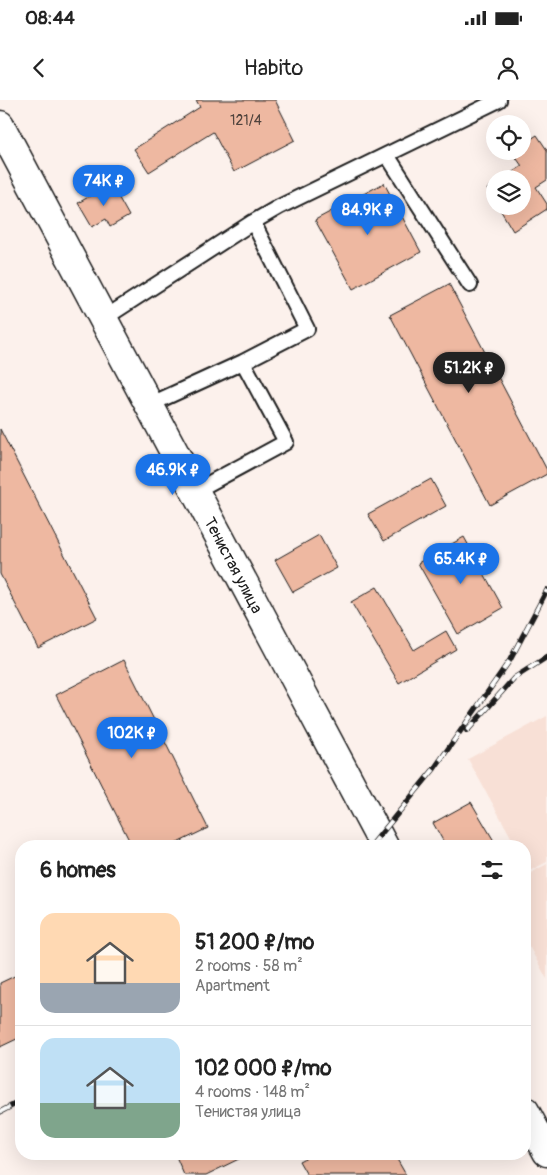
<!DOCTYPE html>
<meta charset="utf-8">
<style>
:root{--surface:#fff;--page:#f6f6f6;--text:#222;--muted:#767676;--line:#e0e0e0;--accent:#1a73e8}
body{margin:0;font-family:Pangolin,sans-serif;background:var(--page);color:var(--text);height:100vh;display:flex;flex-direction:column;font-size:19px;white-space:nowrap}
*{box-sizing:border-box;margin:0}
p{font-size:16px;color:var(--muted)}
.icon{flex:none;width:28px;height:28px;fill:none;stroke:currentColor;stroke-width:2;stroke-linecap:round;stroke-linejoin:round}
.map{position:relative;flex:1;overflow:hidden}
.panel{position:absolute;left:15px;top:740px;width:516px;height:320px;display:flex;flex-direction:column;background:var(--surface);border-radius:20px;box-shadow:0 5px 20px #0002}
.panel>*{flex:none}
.controls{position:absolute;left:486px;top:15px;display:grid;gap:10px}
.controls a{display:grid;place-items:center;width:45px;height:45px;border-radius:50%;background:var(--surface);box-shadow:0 5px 20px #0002;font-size:25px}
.price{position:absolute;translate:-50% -42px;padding:0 11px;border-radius:18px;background:var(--accent);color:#fff;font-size:16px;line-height:32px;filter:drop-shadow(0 1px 2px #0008)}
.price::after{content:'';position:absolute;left:50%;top:30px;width:15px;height:11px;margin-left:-8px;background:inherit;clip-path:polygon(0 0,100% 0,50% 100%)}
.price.active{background:#222;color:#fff}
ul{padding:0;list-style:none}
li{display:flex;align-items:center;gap:15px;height:125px;padding:0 25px}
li+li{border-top:1px solid var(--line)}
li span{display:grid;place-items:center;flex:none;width:140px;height:100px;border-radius:15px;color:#555}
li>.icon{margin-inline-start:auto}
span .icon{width:60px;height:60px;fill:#fffc;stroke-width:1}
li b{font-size:21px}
h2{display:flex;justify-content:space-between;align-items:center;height:60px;padding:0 25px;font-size:21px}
.status{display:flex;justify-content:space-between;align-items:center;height:35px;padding:0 25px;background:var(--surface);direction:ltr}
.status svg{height:14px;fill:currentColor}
header{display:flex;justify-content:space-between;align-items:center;height:65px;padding:0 25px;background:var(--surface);font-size:22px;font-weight:600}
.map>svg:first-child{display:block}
.built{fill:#f8e0d6}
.building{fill:#eeb8a1;stroke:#1c1c1c}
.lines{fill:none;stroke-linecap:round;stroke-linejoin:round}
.service-casing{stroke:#1c1c1c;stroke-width:18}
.secondary-casing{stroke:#1c1c1c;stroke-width:31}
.service{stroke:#fff;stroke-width:14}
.secondary{stroke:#fff;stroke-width:28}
.rail-casing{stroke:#1c1c1c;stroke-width:5.5}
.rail{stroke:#fff;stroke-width:4;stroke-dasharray:11;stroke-linecap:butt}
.labels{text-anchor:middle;stroke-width:4;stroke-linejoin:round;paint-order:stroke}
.number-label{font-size:14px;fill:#50433d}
.street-label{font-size:16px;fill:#1c1c1c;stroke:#fff}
</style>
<div class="status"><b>08:44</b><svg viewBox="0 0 49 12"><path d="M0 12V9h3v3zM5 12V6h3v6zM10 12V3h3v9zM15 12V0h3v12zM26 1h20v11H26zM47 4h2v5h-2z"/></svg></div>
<header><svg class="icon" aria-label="back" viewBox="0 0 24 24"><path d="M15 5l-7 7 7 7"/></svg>Habito<svg class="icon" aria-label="person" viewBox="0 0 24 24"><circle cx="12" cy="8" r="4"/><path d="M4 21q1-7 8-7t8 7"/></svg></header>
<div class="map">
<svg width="547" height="1075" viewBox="0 0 547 1075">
<rect width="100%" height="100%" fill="#fcf1ec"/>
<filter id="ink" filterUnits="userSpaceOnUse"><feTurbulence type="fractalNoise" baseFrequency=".02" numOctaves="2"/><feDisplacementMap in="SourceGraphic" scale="10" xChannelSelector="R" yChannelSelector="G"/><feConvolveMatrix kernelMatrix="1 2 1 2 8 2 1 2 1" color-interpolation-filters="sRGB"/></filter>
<g filter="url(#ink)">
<path class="built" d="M 547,616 L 547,762 L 529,771 L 525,764 L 525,746 L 516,746 L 468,659 Z
M 547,764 L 547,879 L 525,839 L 525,776 Z"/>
<path class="building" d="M 196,0 L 275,0 L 295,40 L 234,72 L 213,32 L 149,72 L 134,49 L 200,7 Z
M 537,35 L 547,50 L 547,80 L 536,87 L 547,104 L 547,109 L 513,131 L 498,106 L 522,106 L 522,79 L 502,79 L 522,66 L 512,52 L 522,51 L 522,45 Z
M 384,83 L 421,152 L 353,189 L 315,120 Z
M 495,83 L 495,102 L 487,89 Z
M 111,84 L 129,116 L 110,127 L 106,119 L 92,127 L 78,103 Z
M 449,184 L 547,370 L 547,374 L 490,405 L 390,215 Z
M 0,329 L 97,518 L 38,548 L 0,474 Z
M 431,379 L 446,406 L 384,441 L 368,414 Z
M 319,435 L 337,468 L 293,492 L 275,460 Z
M 464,437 L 503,508 L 458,534 L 418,463 Z
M 377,487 L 414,550 L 446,531 L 456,549 L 399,583 L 351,502 Z
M 124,560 L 208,728 L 171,746 L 132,746 L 56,595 Z
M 471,702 L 497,746 L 446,746 L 433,723 Z
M 21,873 L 21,937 L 0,947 L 0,883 Z
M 175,1054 L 249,1054 L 206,1075 L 184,1075 Z
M 313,1054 L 394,1054 L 406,1075 L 307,1075 L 299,1061 Z"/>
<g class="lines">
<defs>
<path id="service" d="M 387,55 L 470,185
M 103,219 L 253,122 L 279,107 L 499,0
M 243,262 L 307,229 L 253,122
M 149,305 L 243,262 L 286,342 L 195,391"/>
<path id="secondary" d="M 0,25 L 384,746
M 525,1011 L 547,1052"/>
</defs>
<use href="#service" class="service-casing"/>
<use href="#secondary" class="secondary-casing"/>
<use href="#service" class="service"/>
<use href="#secondary" class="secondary"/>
<defs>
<path id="rail" d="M 467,631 L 514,578 L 547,557
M 371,746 L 434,669 L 510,560 L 547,490
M 0,1012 L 21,1001"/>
</defs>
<use href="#rail" class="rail-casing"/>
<use href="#rail" class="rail"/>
</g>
</g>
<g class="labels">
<g class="number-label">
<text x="246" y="25">121/4</text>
</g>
<g class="street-label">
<text transform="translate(234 465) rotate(62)" y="6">Тенистая улица</text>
</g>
</g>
</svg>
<div class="controls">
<a><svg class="icon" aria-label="locate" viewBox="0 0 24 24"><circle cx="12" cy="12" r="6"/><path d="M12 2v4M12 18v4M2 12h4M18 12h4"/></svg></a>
<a><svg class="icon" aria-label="layers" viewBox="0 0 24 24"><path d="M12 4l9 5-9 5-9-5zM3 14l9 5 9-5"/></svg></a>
</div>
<b class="price" style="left:104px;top:107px">74K ₽</b>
<b class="price" style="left:368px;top:136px">84.9K ₽</b>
<b class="price active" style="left:469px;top:294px">51.2K ₽</b>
<b class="price" style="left:173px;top:396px">46.9K ₽</b>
<b class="price" style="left:461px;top:485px">65.4K ₽</b>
<b class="price" style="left:132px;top:659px">102K ₽</b>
<section class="panel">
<h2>6 homes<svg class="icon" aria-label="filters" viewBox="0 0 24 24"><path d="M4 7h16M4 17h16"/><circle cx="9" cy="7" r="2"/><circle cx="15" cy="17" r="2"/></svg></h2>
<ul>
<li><span style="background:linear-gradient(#ffd9b3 70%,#9aa5b1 0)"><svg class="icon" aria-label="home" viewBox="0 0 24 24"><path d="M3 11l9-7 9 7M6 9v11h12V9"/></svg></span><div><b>51 200 ₽/mo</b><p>2 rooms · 58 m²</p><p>Apartment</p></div></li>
<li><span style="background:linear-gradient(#bfe0f5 65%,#7fa58c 0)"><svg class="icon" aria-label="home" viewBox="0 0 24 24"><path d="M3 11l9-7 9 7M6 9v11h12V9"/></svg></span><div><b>102 000 ₽/mo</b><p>4 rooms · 148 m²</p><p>Тенистая улица</p></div></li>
</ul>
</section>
</div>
